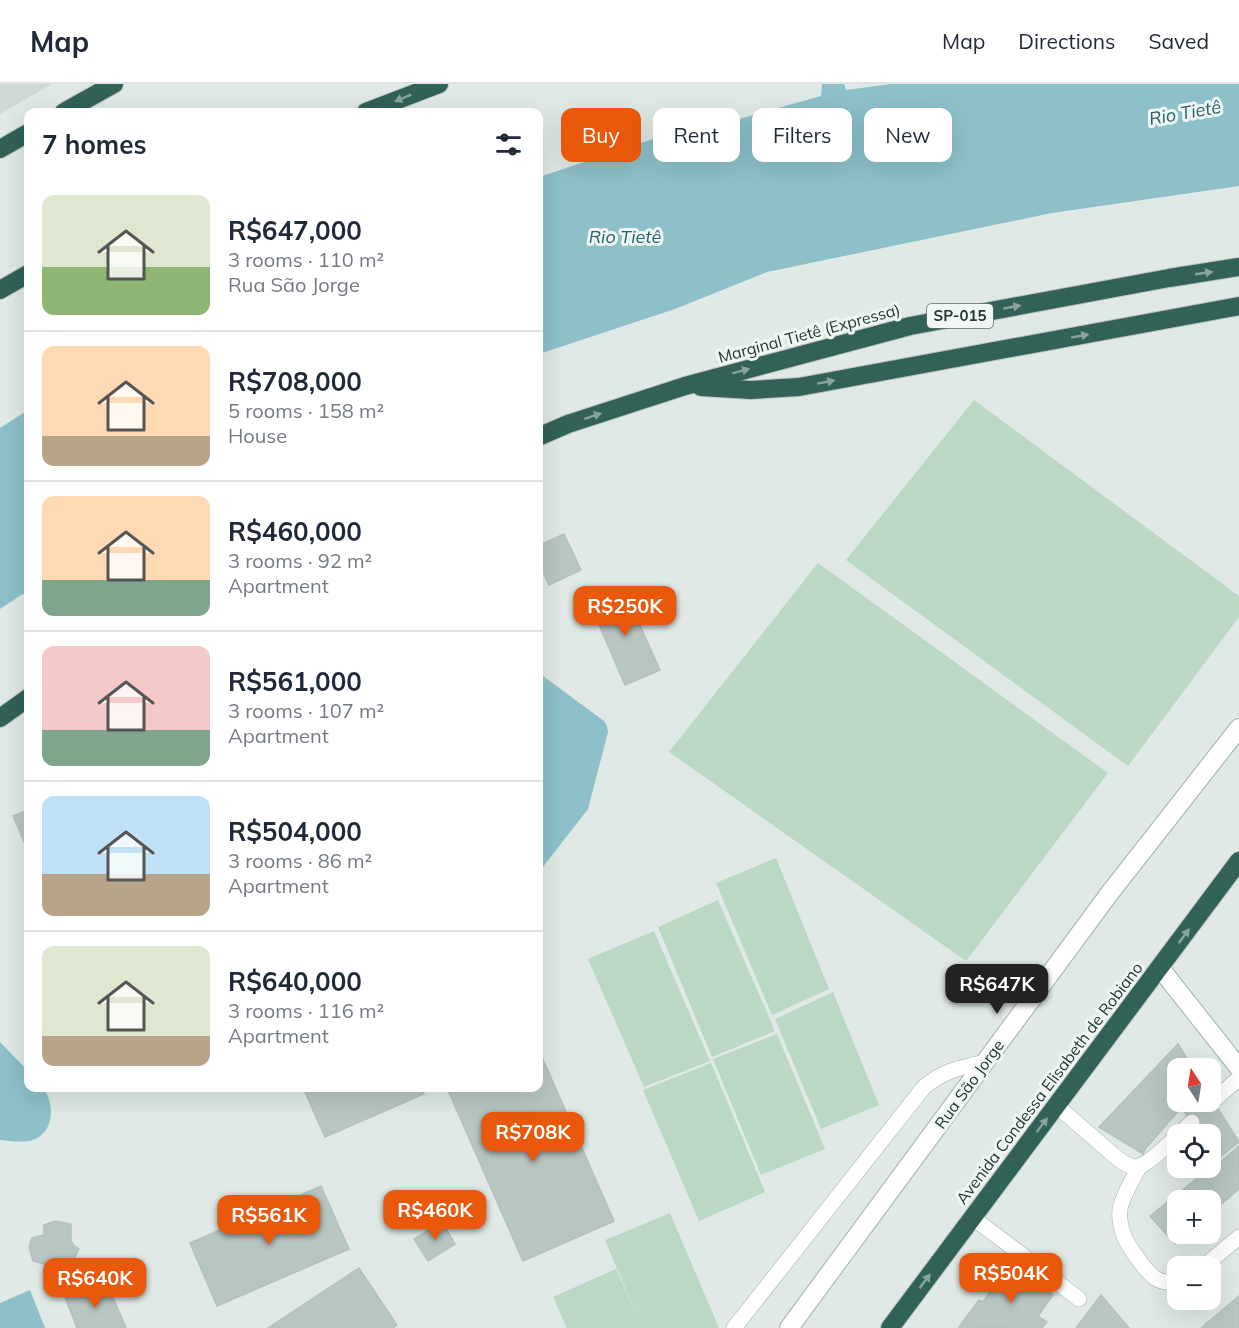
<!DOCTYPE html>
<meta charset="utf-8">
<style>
:root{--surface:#fff;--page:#f6f6f7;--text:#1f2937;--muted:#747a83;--line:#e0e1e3;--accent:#ea580c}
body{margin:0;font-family:Mulish,sans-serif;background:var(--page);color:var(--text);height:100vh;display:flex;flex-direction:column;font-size:22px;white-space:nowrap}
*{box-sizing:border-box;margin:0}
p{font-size:20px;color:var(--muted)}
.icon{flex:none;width:33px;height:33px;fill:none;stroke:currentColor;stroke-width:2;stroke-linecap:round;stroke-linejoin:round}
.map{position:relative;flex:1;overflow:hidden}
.sheet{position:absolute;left:24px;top:24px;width:519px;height:984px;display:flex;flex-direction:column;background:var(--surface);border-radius:12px;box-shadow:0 6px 24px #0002}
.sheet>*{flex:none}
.top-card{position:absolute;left:561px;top:24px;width:570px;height:54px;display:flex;gap:12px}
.needle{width:39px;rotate:348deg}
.tools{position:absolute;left:1167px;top:974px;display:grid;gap:12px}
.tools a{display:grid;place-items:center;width:54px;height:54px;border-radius:12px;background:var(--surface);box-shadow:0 6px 24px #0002;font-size:30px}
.price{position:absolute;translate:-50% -51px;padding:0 14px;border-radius:12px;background:var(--accent);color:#fff;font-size:20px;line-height:39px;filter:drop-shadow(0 2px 3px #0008)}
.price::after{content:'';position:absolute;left:50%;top:36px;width:18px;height:14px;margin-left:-9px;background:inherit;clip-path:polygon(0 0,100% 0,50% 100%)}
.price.current{background:#222;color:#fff}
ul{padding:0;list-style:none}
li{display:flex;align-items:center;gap:18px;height:150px;padding:0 18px}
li+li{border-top:2px solid var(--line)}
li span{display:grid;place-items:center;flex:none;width:168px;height:120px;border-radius:12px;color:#555}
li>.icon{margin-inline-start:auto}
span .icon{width:72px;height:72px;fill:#fffc;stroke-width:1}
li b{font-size:26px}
h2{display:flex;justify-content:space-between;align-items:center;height:72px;padding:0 18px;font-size:26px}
.chip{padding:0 21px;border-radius:12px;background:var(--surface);box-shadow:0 6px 24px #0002;font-size:21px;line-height:54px}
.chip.current{background:var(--accent);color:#fff}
header{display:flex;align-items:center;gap:36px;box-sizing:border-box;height:84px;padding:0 30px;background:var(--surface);border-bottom:2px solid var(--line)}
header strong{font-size:28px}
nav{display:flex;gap:33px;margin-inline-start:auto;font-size:21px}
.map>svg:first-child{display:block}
.built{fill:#ced9d4}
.green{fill:#bad8c3}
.water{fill:#8dc0c9}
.building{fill:#b8c6c1;stroke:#b3c2bc;stroke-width:1.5}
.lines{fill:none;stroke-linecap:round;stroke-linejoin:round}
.lane-casing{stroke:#a3b0ac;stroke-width:16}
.street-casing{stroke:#a3b0ac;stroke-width:20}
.secondary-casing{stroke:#a0b4ad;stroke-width:20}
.highway-casing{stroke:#bdc3c2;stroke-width:20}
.lane{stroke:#fff;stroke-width:15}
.street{stroke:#fff;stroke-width:18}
.secondary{stroke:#fff;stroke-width:18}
.highway{stroke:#316157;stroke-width:18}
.oneway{fill:#87a49d}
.labels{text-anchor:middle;stroke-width:6;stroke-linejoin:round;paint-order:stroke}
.shield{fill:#f0f6f3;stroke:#60716c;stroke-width:1.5}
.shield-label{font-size:15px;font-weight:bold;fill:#223832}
.street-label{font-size:16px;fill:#223832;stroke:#f0f6f3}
.water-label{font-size:18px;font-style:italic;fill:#23616d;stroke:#f0f6f3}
</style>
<header>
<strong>Map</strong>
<nav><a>Map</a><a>Directions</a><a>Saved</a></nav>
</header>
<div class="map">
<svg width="1239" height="1244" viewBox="0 0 1239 1244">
<rect width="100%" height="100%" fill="#e0e9e5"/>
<path class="built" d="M 0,0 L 52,0 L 0,30 Z"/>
<path class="green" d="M 974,316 L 1239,512 L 1239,533 L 1128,682 L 846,476 Z
M 818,479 L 1108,689 L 966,877 L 669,668 Z
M 776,774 L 829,905 L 772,931 L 716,799 Z
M 718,816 L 775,947 L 712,973 L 658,843 Z
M 654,847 L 710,977 L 644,1003 L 588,875 Z
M 833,908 L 879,1021 L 821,1045 L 775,935 Z
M 777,950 L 825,1065 L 761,1091 L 713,975 Z
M 711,979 L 765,1108 L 699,1137 L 643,1006 Z
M 670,1129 L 719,1244 L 567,1244 L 553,1213 L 616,1185 L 637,1232 L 605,1156 Z"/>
<path class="water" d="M 822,0 L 844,0 L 846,6 L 891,0 L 1239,0 L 1239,102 L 1052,129 L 767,188 L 675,225 L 539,270 L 539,93 L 653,55 L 679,52 L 821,12 Z
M 28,326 L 28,508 L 21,511 L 0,525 L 0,344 Z
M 539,589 L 604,637 L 607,642 L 608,648 L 588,725 L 539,788 Z
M 0,958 L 28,987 L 28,1004 L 43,1004 C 55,1019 55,1048 33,1056 C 23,1059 10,1057 0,1056 Z
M 30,1206 L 45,1244 L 0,1244 L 0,1219 Z"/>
<path class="building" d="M 564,450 L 581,486 L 549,501 L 538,477 L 538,462 Z
M 624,506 L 660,586 L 625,601 L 590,520 Z
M 28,726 L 28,767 L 13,732 Z
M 1178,960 L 1193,984 L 1178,984 L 1178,1017 L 1210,1017 L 1210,1012 L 1239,1058 L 1220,1073 L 1210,1061 L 1210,1050 L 1202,1050 L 1181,1024 L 1146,1064 L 1143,1070 L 1099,1043 Z
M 538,964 L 614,1137 L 523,1177 L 447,1004 L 538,1004 Z
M 309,1004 L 421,1004 L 424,1010 L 325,1053 L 304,1006 Z
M 1239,1062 L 1239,1090 L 1224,1075 Z
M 1224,1075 L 1239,1090 L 1239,1105 L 1225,1117 L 1201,1091 Z
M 1201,1091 L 1225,1117 L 1210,1129 L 1210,1116 L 1178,1116 L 1178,1149 L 1188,1149 L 1175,1160 L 1150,1132 Z
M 321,1102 L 349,1165 L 217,1222 L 190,1159 Z
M 55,1137 L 71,1140 L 71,1156 L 73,1161 L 79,1165 L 73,1177 L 51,1176 L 46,1181 L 33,1177 L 29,1163 L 32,1154 L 44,1151 L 44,1141 Z
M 442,1138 L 455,1160 L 428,1177 L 414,1155 Z
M 1011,1179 L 1053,1211 L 1038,1232 L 1047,1238 L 1042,1244 L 959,1243 L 979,1216 L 983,1218 Z
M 359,1184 L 397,1241 L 393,1244 L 268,1244 Z
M 107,1199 L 126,1244 L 77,1244 L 65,1213 Z
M 1101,1211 L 1129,1244 L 1076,1244 Z
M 1239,1212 L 1239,1244 L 1201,1244 Z"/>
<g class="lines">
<defs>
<path id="lane" d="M 1213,1017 L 1239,994
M 1057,1022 L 1118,1075 C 1123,1078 1129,1083 1135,1083 C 1148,1082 1168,1060 1178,1051
M 1179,1050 L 1192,1038
M 1140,1082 C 1133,1095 1123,1110 1120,1125 C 1119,1133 1121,1144 1124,1152 C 1128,1162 1146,1188 1155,1194 C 1161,1198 1170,1199 1178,1199
M 973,1134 L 1021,1170 L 1079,1215
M 1204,1182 L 1239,1153
M 734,1244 L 924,1003 C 945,986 959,984 985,978"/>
<path id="street" d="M 789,1244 L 1109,810 L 1239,644"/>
<path id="secondary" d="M 1160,884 L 1239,984"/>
<path id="highway" d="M 64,28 L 114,0
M 366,28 L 439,0
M 0,65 L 28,49
M 0,206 L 28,190
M 701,303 L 751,306 L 799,303 L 1239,222
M 538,353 L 568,340 L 685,302 L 910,242 L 1169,194 L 1239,183
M 0,634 L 28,614
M 890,1244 L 1239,777"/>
</defs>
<use href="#lane" class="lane-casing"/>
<use href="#street" class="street-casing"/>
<use href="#secondary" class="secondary-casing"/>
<use href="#highway" class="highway-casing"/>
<use href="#lane" class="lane"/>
<use href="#street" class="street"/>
<use href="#secondary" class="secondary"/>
<use href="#highway" class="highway"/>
</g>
<defs><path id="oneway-solid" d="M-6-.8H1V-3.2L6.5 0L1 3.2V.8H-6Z" transform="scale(1.5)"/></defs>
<g class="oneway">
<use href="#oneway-solid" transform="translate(403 14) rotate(158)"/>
<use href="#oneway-solid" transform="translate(1204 189) rotate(-8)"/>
<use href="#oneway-solid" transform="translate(1012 223) rotate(-10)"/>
<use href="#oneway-solid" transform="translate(1080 252) rotate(-10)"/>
<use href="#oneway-solid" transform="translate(741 287) rotate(-15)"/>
<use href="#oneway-solid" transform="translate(826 298) rotate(-10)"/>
<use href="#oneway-solid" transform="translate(593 332) rotate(-18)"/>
<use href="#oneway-solid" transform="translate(1184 852) rotate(-54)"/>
<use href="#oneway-solid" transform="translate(1042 1041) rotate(-53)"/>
<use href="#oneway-solid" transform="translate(925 1197) rotate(-53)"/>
</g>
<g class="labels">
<rect class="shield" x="927" y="220" width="66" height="24" rx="4.5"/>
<g class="shield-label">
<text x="960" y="237">SP-015</text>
</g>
<g class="street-label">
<text transform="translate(809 249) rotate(-15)" y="6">Marginal Tietê (Expressa)</text>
<text transform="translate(1049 999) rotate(-53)" y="6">Avenida Condessa Elisabeth de Robiano</text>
<text transform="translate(969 1000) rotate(-54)" y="6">Rua São Jorge</text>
</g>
<g class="water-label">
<text transform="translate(1185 29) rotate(-10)" y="6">Rio Tietê</text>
<text x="625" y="159">Rio Tietê</text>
</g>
</g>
</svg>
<div class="tools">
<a><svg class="needle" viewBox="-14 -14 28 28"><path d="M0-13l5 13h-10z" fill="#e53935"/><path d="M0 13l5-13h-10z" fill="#747a83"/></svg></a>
<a><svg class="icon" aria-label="locate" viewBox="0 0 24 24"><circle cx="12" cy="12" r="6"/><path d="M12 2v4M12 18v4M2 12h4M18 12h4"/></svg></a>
<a>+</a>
<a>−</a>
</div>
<b class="price" style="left:625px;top:553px">R$250K</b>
<b class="price current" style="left:997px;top:931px">R$647K</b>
<b class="price" style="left:533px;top:1079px">R$708K</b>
<b class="price" style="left:435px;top:1157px">R$460K</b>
<b class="price" style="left:269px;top:1162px">R$561K</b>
<b class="price" style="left:1011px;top:1220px">R$504K</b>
<b class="price" style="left:95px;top:1225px">R$640K</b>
<div class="top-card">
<a class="chip current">Buy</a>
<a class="chip">Rent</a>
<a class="chip">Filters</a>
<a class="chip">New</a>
</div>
<section class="sheet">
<h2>7 homes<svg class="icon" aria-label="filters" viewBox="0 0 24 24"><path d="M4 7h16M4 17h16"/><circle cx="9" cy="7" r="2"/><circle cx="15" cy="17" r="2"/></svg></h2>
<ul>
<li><span style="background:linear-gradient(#dfe7d0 60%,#8fb573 0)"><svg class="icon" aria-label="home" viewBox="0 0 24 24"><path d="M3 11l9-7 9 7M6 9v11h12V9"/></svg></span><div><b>R$647,000</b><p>3 rooms · 110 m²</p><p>Rua São Jorge</p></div></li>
<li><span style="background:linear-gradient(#ffd9b3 75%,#b9a48a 0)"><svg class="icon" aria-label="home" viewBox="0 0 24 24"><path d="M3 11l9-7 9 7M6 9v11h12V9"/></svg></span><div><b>R$708,000</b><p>5 rooms · 158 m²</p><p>House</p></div></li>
<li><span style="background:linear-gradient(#ffd9b3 70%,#7fa58c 0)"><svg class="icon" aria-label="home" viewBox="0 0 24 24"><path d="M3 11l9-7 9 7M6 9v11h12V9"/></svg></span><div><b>R$460,000</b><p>3 rooms · 92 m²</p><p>Apartment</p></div></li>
<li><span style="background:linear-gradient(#f6c9c9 70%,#7fa58c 0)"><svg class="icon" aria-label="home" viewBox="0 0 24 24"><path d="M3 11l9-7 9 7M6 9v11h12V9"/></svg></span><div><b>R$561,000</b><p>3 rooms · 107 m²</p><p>Apartment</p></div></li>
<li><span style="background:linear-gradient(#bfe0f5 65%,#b9a48a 0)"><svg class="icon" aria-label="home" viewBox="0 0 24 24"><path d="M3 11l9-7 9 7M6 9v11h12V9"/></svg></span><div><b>R$504,000</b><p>3 rooms · 86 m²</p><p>Apartment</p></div></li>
<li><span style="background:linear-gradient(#dfe7d0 75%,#b9a48a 0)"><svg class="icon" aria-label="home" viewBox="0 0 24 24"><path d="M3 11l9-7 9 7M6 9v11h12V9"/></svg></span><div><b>R$640,000</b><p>3 rooms · 116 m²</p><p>Apartment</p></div></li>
</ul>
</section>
</div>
